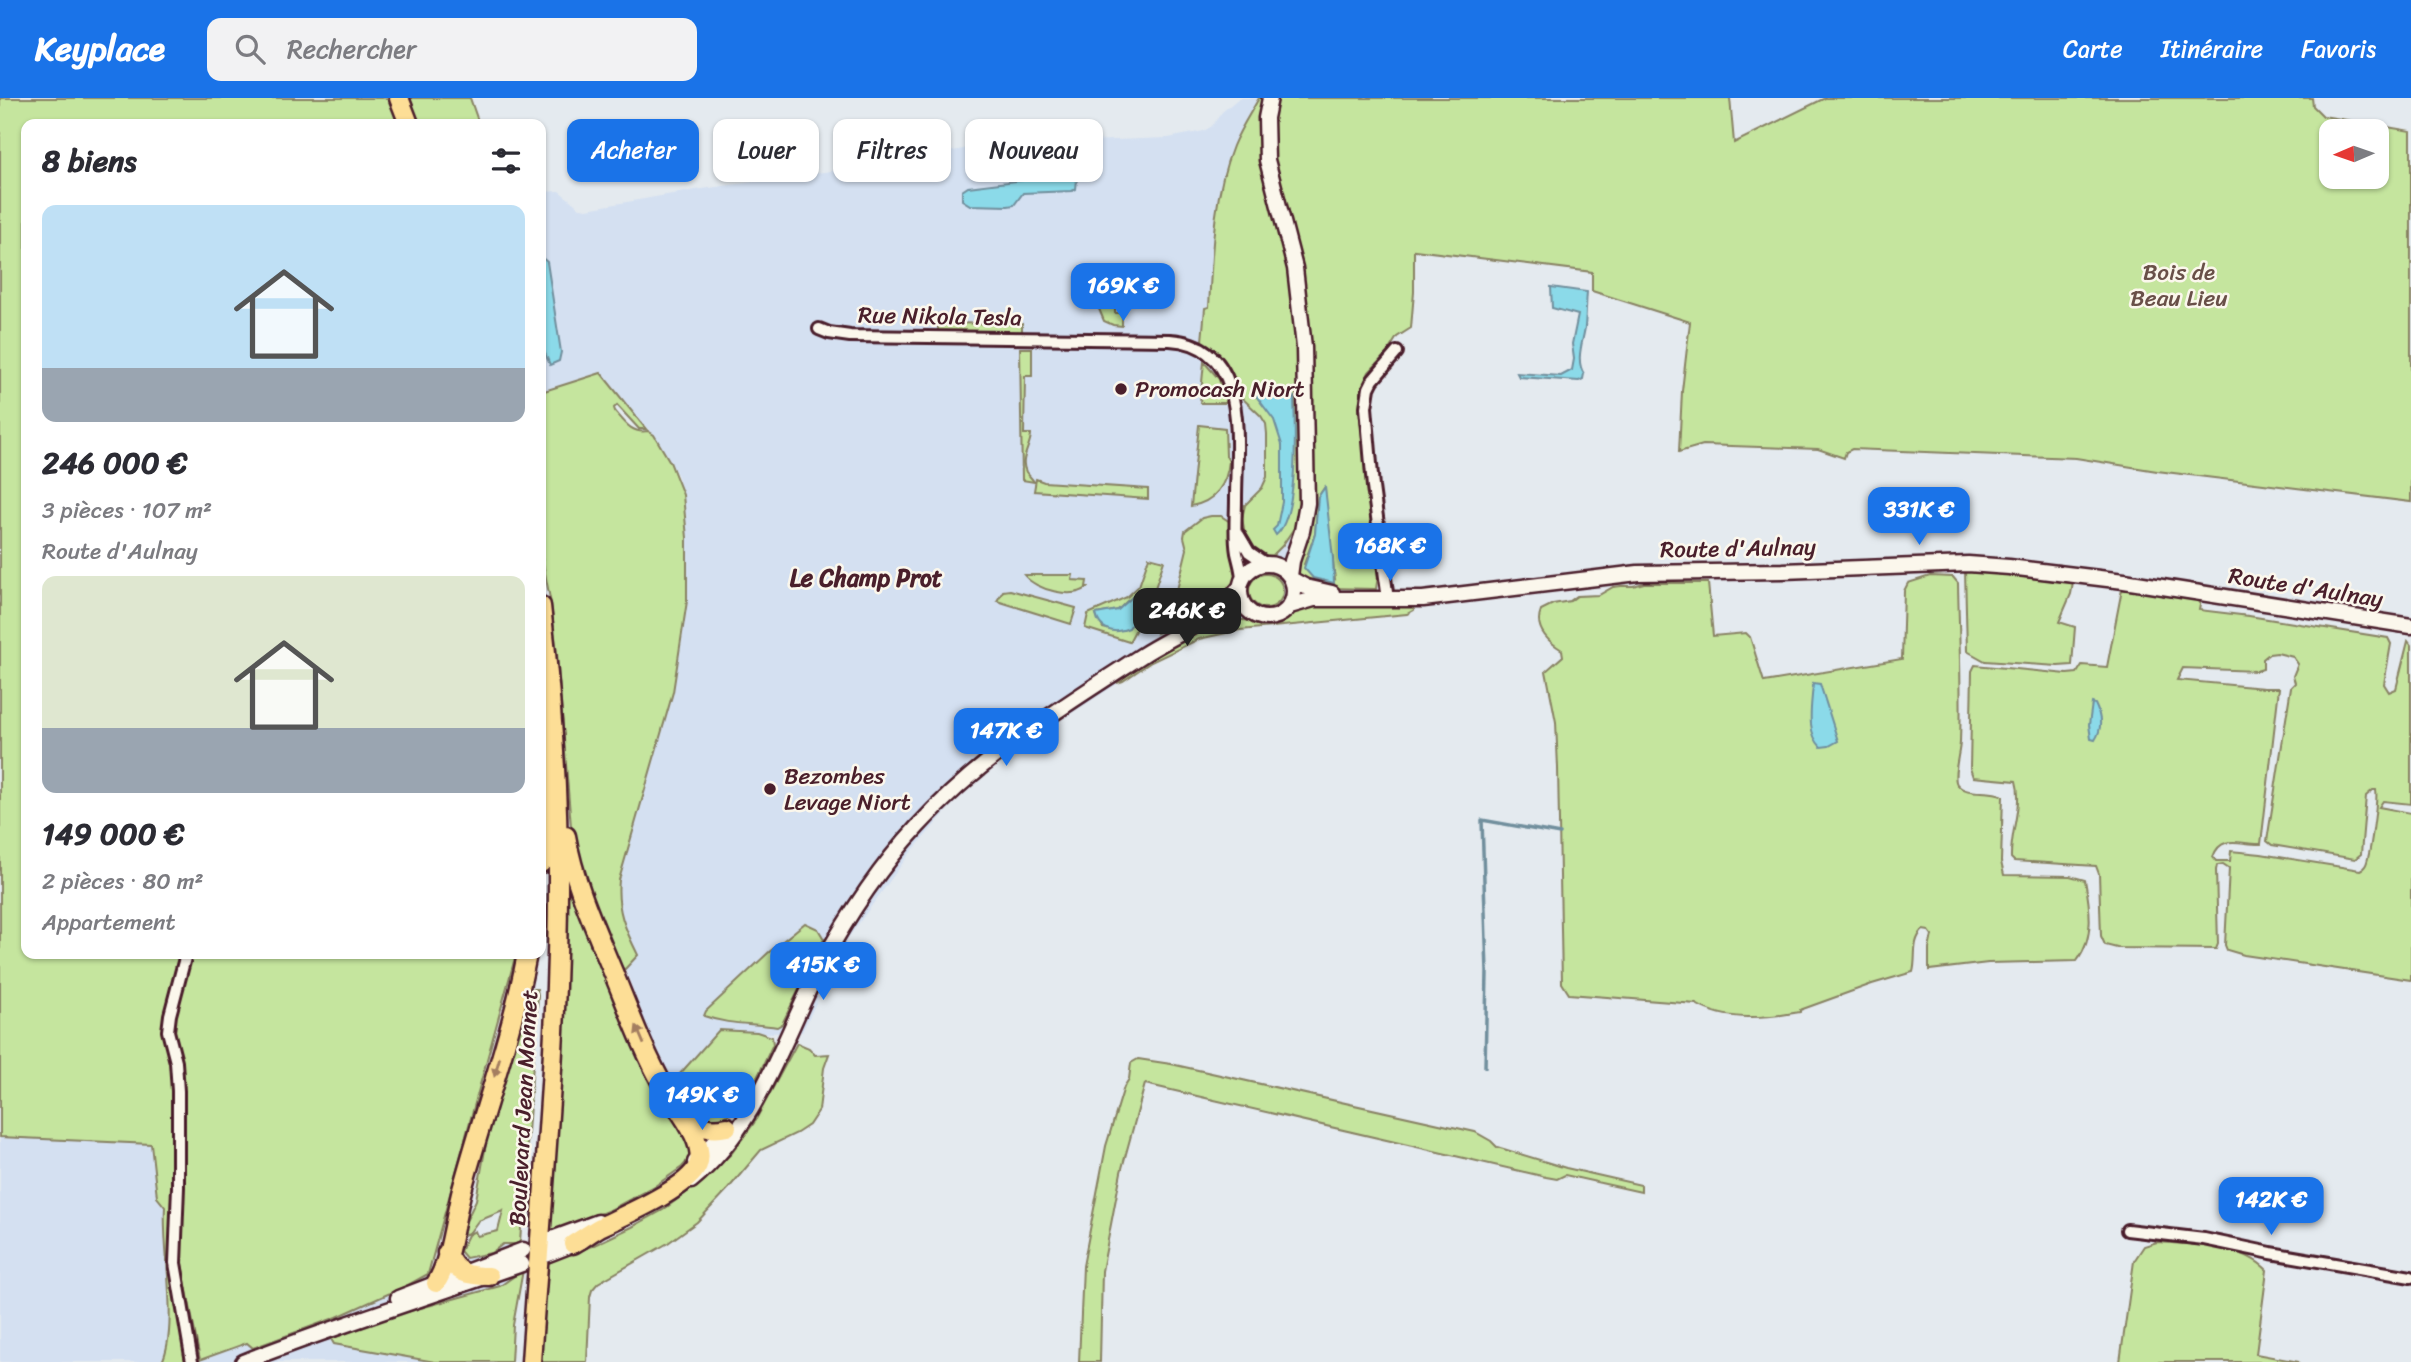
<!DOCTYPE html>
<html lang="fr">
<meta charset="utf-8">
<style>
:root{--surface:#fff;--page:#f2f2f3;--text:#2b2b33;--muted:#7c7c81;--accent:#1a73e8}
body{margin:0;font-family:Sriracha,sans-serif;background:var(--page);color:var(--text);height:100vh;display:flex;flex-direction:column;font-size:26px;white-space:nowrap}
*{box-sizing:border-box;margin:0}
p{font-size:23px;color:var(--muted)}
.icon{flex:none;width:38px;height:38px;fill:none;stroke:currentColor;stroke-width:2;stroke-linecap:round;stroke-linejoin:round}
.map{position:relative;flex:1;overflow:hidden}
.side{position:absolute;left:21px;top:21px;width:525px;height:840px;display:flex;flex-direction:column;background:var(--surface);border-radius:14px;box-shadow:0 2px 5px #0004}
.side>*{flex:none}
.top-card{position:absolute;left:567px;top:21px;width:665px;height:63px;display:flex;gap:14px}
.needle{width:46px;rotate:268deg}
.controls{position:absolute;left:2319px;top:21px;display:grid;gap:14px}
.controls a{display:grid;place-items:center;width:70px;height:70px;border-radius:14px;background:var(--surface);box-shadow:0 2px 5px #0004;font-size:35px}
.price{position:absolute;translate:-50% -60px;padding:0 16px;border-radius:14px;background:var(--accent);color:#fff;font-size:23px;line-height:46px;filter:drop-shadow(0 2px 4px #0008)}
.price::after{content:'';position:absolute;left:50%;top:42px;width:21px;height:16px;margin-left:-10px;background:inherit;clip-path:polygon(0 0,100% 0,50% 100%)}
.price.selected{background:#222;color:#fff}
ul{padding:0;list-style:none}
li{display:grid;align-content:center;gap:14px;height:371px;padding:0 21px}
li span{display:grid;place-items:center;height:217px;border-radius:14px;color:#555}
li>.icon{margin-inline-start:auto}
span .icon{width:126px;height:126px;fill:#fffc;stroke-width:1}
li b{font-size:30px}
h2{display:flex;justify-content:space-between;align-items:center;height:84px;padding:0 21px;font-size:30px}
.chip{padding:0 24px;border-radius:14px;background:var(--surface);box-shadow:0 2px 5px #0004;font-size:24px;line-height:63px}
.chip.selected{background:var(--accent);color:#fff}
header{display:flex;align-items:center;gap:42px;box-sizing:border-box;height:98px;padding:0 35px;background:var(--accent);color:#fff}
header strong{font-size:33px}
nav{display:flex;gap:38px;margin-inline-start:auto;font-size:24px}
.search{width:490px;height:63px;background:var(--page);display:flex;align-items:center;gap:18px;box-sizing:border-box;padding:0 24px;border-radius:14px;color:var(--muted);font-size:26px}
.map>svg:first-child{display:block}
.built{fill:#d4e0f1}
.green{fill:#c5e59e;stroke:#888264;stroke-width:2;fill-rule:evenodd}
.water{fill:#8bdae9;stroke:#718f9d;stroke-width:2}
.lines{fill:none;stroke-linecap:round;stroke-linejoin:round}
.stream{stroke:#718f9d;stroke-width:3.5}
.minor-casing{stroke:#4a1f2b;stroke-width:16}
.tertiary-casing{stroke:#4a1f2b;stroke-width:19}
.primary-casing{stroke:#4a1f2b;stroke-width:23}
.minor{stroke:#fbf7ec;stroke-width:10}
.tertiary{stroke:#fbf7ec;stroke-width:14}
.primary{stroke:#fdde96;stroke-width:18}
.oneway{fill:#a47e60}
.poi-dot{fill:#4a1f2b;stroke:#fbf7ec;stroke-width:2.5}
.labels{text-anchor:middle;stroke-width:5;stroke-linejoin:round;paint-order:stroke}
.park-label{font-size:23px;fill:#695048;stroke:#fbf7ec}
.street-label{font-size:23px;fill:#4a1f2b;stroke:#fbf7ec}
.poi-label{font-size:23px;fill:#4a1f2b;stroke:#fbf7ec;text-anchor:start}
.neighbourhood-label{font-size:24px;font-weight:bold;fill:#4a1f2b;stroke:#fbf7ec}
</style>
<header>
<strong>Keyplace</strong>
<div class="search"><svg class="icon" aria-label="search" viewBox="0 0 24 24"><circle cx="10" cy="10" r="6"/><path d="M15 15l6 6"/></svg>Rechercher</div>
<nav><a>Carte</a><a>Itinéraire</a><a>Favoris</a></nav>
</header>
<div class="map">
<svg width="2411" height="1264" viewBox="0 0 2411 1264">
<rect width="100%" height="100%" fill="#e4eaef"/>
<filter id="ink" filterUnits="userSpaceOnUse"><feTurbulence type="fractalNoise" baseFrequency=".0143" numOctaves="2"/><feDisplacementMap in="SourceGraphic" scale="14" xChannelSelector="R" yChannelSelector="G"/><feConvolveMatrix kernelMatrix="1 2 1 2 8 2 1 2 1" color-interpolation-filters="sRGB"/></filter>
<g filter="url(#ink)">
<path class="built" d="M 1239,0 L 1303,0 L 1378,478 L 1376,491 L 1377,517 L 1240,532 L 1199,541 L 1151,564 L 1039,636 L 963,694 L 908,758 L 848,840 L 802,934 L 763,935 L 719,932 L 672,984 L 644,925 L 604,807 L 648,680 L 673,594 L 687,503 L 686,417 L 678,378 L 670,364 L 654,337 L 621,302 L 601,275 L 541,294 L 541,94 L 559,93 L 580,110 L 587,111 L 695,92 L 910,62 L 982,47 L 1168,40 L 1204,33 L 1212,28 L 1222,14 Z
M 0,1039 L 183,1047 L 200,1262 L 247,1245 L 296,1236 L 408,1187 L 428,1176 L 466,1160 L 491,1155 L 503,1146 L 524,1147 L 523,1172 L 500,1188 L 381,1221 L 331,1241 L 334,1246 L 435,1264 L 0,1264 Z"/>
<path class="green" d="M 0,0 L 470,0 L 479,26 L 26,26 L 26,856 L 516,856 L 428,1176 L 408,1187 L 337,1219 L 253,1250 L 247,1245 L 200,1262 L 180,1155 L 172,1169 L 174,1194 L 186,1264 L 162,1264 C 179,1228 162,1152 165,1109 L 157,1099 L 151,1046 L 0,1039 Z
M 1259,0 L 1264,0 L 1277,113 L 1295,206 L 1303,400 L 1296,427 L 1282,448 L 1273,457 L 1264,458 L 1253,451 L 1245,436 L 1242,420 L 1245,407 L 1262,390 L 1267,379 L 1267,336 L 1266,326 L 1261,318 L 1242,300 L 1231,273 L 1214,253 L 1202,243 L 1205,210 L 1209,209 C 1212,156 1213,98 1233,48 C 1240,31 1250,16 1259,0 Z
M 1275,0 L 1730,0 L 1734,45 L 1825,0 L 2312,0 L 2313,8 L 2323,18 L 2411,33 L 2411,404 L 2157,373 L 2076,360 L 1852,351 L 1846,354 L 1844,360 L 1818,351 L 1703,347 L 1679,354 L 1682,293 L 1690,224 L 1592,193 L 1592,174 L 1414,152 L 1414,194 L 1411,230 L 1397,239 L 1387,255 L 1369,274 L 1361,292 L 1359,312 L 1378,478 L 1376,491 L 1329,490 L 1300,480 C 1293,466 1302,455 1307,441 C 1311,429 1312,418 1312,406 L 1308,246 L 1274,69 L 1271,22 ZM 2331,33 L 2376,33 L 2376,79 L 2331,79 ZM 1324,390 L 1335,481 L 1304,466 L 1315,436 L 1318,399 Z
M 1099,190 L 1102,190 L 1102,197 L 1114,197 L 1114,204 L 1123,204 L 1123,207 L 1115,207 L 1115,215 L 1122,215 L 1122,228 L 1113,227 L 1104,223 L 1099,211 Z
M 938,225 L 1022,226 L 1022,234 L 938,233 Z
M 1020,250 L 1032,250 L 1032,278 L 1025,278 L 1024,336 L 1031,336 C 1031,348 1019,361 1026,374 C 1028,377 1032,380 1034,384 L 1022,382 Z
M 1204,264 L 1219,281 L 1226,305 L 1200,305 Z
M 601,275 L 646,331 L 639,331 L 617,307 L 614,310 L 615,313 C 625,325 632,336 648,333 L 654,337 L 670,364 L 683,397 L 687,440 L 687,503 L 673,594 L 619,782 C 616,811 625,831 638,857 L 624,872 L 613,854 L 601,829 L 572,741 L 557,555 L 551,506 L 541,455 L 541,294 Z
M 1199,327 L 1225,330 L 1226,358 L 1229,363 C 1227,386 1215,404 1191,408 Z
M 1036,381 L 1044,384 L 1148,391 L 1148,401 L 1034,393 Z
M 1211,418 L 1221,418 L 1230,424 C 1231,440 1237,458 1237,474 C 1236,508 1184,525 1157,535 L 1162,514 L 1168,503 L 1176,496 L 1187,451 L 1184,439 L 1185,433 L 1202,420 Z
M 1149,459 L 1164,463 L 1151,502 L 1129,544 L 1085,530 L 1088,516 L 1127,499 L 1139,488 ZM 1147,495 L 1144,507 L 1117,533 L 1103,530 L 1096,516 L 1118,512 L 1127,503 Z
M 1965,472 L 2073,485 L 2071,496 L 2059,524 L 2075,529 L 2072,567 L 2058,568 L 1985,563 L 1967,553 Z
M1249 493a17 17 0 1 1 34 0a17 17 0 1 1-34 0Z
M 1024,477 L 1073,477 L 1072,482 L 1087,483 L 1086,489 L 1088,489 C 1073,502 1036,492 1024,477 Z
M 1930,478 L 1953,479 L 1958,485 C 1959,538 1962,591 1960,644 C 1960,654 1952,679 1957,686 C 1967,699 1989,690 2003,698 L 2001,764 L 2004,777 L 2070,778 L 2085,782 C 2090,809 2095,840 2077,863 L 1988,865 L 1929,872 L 1929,851 L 1932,837 L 1929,833 L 1923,832 C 1911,844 1917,859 1913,874 L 1872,886 L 1800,912 L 1800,914 C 1767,920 1726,924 1696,906 L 1569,896 L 1562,885 L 1558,670 L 1556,624 L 1546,573 L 1563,558 L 1562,552 C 1547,543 1534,530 1541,512 L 1553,506 L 1570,503 L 1577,498 L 1599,497 L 1613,489 L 1621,488 L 1633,488 L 1644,485 L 1708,485 L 1713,538 L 1746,535 L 1750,539 L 1764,584 L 1902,561 L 1904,493 L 1908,485 Z
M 2122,491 L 2201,502 L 2199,512 L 2249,518 L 2388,540 L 2391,546 L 2384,586 L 2389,594 L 2396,591 L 2408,543 L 2411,547 L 2411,706 L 2383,703 L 2379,709 L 2411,715 L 2411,882 L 2244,857 L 2227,852 L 2225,847 L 2229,770 L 2223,766 L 2217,767 L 2216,772 L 2218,846 L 2216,851 L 2117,850 L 2105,847 L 2101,838 L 2099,776 L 2096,768 L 2014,763 L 2011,760 C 2010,735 2023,707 2016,683 L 1973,679 L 1970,670 L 1972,573 L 1975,567 L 2067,576 L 2077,575 L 2082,567 L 2107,569 ZM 2277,555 L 2293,559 L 2298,566 L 2293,578 L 2295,585 L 2291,589 L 2267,743 L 2272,747 L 2355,761 L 2361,756 L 2366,698 L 2373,692 L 2376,692 C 2378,701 2370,762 2365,768 C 2364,770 2362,771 2360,772 L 2261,756 L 2231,753 L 2230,763 L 2216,763 L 2213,759 C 2221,735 2242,747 2261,746 L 2279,590 L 2264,590 L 2177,582 L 2183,570 L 2256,573 L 2263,571 L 2263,561 L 2269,556 Z
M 1010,492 L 1076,510 L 1071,526 L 997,503 L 1003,493 Z
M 1347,507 L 1413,507 L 1414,512 L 1407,516 L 1240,532 L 1199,541 L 1151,564 L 1123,583 L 1117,585 C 1150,558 1192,526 1236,522 C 1252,520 1261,530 1279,525 C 1289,523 1292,515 1301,511 C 1314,505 1331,509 1345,509 Z
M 564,770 L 692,1049 L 690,1060 L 682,1069 L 655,1088 L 612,1111 L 546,1138 Z
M 805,825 L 818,831 L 824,841 L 782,926 L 777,929 C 752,925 728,927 704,918 L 706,913 L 768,855 Z
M 531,891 L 537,891 L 538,897 L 520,1144 L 516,1146 L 503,1146 L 491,1155 L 466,1160 L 460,1153 L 468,1137 L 475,1133 L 477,1138 L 498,1133 L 503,1113 L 478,1123 L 470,1134 L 462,1138 L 460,1136 L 476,1102 L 488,1035 Z
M 719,932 L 757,934 L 772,939 L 773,946 C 760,973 731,1049 689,1014 C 682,1007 676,995 671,986 Z
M 797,945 L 809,950 L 815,957 L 829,956 L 824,970 L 819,1012 L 809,1027 L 797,1035 L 761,1052 L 728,1091 L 697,1124 L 668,1145 L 598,1185 L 592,1192 L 590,1199 L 587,1264 L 538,1264 L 544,1162 L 592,1148 L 632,1129 L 663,1112 L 698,1086 L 731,1056 L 754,1025 Z
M 1138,961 L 1171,966 L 1475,1034 L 1491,1043 L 1497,1049 L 1566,1070 L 1641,1087 L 1641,1094 L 1565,1077 L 1557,1081 L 1546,1079 L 1145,986 L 1121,1074 L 1102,1173 L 1100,1264 L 1079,1264 L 1083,1168 L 1106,1048 L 1124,989 L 1129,981 L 1131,965 Z
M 2157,1144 C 2194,1147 2240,1145 2267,1172 L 2256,1256 L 2299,1264 L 2120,1264 L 2134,1163 L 2144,1148 Z
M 523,1172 L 513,1227 L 511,1264 L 435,1264 L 334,1246 L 331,1241 L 381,1221 L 500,1188 Z"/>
<path class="water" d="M 1072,76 L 1077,81 L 1076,91 L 1072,93 L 1023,95 L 1014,107 L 1008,108 L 970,107 L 962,102 L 962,93 L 968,89 Z
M 541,159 L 547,164 L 561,254 L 559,263 L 550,267 L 544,253 L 541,252 Z
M 1551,189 L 1587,194 C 1586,205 1586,218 1585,229 C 1583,244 1575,262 1584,276 L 1583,281 L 1579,283 L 1519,279 L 1517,275 L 1561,278 L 1572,272 L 1574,261 L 1572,246 L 1578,217 L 1552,210 Z
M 1263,289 L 1270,294 L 1285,292 L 1294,299 C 1295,328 1299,418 1276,437 L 1273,432 L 1277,428 L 1282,404 L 1282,347 L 1274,322 L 1256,298 L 1257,290 Z
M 1325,389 L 1333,460 L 1334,485 L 1313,480 L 1304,470 L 1315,436 L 1318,399 Z
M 1142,490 L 1145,490 C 1148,505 1137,518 1129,530 C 1114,537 1099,532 1096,516 L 1118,512 Z
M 1813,585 L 1820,586 L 1838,643 L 1829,648 L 1821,649 C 1805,633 1812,607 1813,585 Z
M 2092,605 L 2095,606 C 2101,618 2103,630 2095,642 L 2091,641 L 2089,627 Z"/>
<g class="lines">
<path class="stream" d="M 1485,969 L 1487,874 L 1482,722 L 1560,736"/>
<defs>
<path id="minor" d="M 819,231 L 829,235 L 850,238 L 1170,242 C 1251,247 1236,344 1236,401 C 1236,418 1234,438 1237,455 C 1239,464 1242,472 1242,482
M 1239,437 L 1249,454 L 1265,465
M 1388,502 L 1373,389 L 1366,309 L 1369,290 L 1373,282 L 1397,254
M 186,856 L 170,917 L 168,933 L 176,964 L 178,993 L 178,1089 L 175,1165 L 192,1264
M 2127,1132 L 2204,1141 L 2271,1155 L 2411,1179"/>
<path id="tertiary" d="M 1270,0 L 1266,20 L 1267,62 L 1295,170 L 1304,249 L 1307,405 L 1302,433 L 1292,463 L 1290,478
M1240 493a27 27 0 1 1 54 0a27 27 0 1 1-54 0Z
M 1293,482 L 1306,489 L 1332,495
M 1290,508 L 1314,501 L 1423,501 L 1638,475 L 1783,473 L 1968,466 L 2009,469 L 2124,483 L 2411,528
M 695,1064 L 729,1028
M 691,1083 C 758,1029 783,940 821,867 C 848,817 880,769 918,728 C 982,658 1062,609 1141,558 C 1175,536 1216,522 1240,489
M 546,1143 L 598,1124
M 546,1157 L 582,1143
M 398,1200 L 523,1152
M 243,1264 C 335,1228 429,1199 522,1166"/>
<path id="primary" d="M 399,0 L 409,26
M 566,738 C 574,785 595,830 613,874 C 629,913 644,954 665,991 C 676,1010 707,1044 698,1067 C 689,1090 623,1118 600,1129 C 591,1134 582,1141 573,1146
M 541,765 L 543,675 L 548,656
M 685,1019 C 699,1029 710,1033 727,1029
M 447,1155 C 455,1176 468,1178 489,1178
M 436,1185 C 450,1166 455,1117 462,1092 C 483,1014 512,936 527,856
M 531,1264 C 542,1100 559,936 558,772 C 558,683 551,596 541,508"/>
</defs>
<use href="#minor" class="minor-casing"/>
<use href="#tertiary" class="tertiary-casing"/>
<use href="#primary" class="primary-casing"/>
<use href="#minor" class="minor"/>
<use href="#tertiary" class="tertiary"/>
<use href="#primary" class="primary"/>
</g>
<defs><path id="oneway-solid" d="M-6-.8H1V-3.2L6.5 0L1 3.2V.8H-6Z" transform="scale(1.75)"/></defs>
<g class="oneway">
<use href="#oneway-solid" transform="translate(640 937) rotate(-113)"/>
<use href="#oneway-solid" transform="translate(497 969) rotate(106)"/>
</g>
</g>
<g class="poi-dot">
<circle cx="1121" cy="291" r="7"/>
<circle cx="770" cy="691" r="7"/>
</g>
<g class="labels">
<g class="park-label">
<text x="2179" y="182">Bois de<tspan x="2179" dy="26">Beau Lieu</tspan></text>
</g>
<g class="street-label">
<text transform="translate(940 218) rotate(1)" y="8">Rue Nikola Tesla</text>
<text transform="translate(1738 450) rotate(-1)" y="8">Route d'Aulnay</text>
<text transform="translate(2306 489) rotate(9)" y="8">Route d'Aulnay</text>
<text transform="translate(523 1010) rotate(-87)" y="8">Boulevard Jean Monnet</text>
</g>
<g class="poi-label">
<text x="1135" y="299">Promocash Niort</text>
<text x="784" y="686">Bezombes<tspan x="784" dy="26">Levage Niort</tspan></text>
</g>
<g class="neighbourhood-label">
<text x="866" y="488">Le Champ Prot</text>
</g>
</g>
</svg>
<div class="controls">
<a><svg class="needle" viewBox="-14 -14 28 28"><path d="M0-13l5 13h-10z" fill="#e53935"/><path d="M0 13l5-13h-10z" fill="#7c7c81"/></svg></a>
</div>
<b class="price" style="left:1123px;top:225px">169K €</b>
<b class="price" style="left:1919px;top:449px">331K €</b>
<b class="price" style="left:1390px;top:485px">168K €</b>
<b class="price selected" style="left:1187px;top:550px">246K €</b>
<b class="price" style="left:1006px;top:670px">147K €</b>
<b class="price" style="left:823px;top:904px">415K €</b>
<b class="price" style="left:702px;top:1034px">149K €</b>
<b class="price" style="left:2271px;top:1139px">142K €</b>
<div class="top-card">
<a class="chip selected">Acheter</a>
<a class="chip">Louer</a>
<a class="chip">Filtres</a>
<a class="chip">Nouveau</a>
</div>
<section class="side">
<h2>8 biens<svg class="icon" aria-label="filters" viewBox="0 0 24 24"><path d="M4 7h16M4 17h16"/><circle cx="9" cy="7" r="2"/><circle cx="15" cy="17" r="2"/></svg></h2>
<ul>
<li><span style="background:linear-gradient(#bfe0f5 75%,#9aa5b1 0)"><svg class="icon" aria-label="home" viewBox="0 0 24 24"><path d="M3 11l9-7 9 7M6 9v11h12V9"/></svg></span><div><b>246 000 €</b><p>3 pièces · 107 m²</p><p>Route d'Aulnay</p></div></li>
<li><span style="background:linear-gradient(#dfe7d0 70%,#9aa5b1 0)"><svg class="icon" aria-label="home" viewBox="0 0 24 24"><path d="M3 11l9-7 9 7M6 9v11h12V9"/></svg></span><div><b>149 000 €</b><p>2 pièces · 80 m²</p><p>Appartement</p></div></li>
</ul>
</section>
</div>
